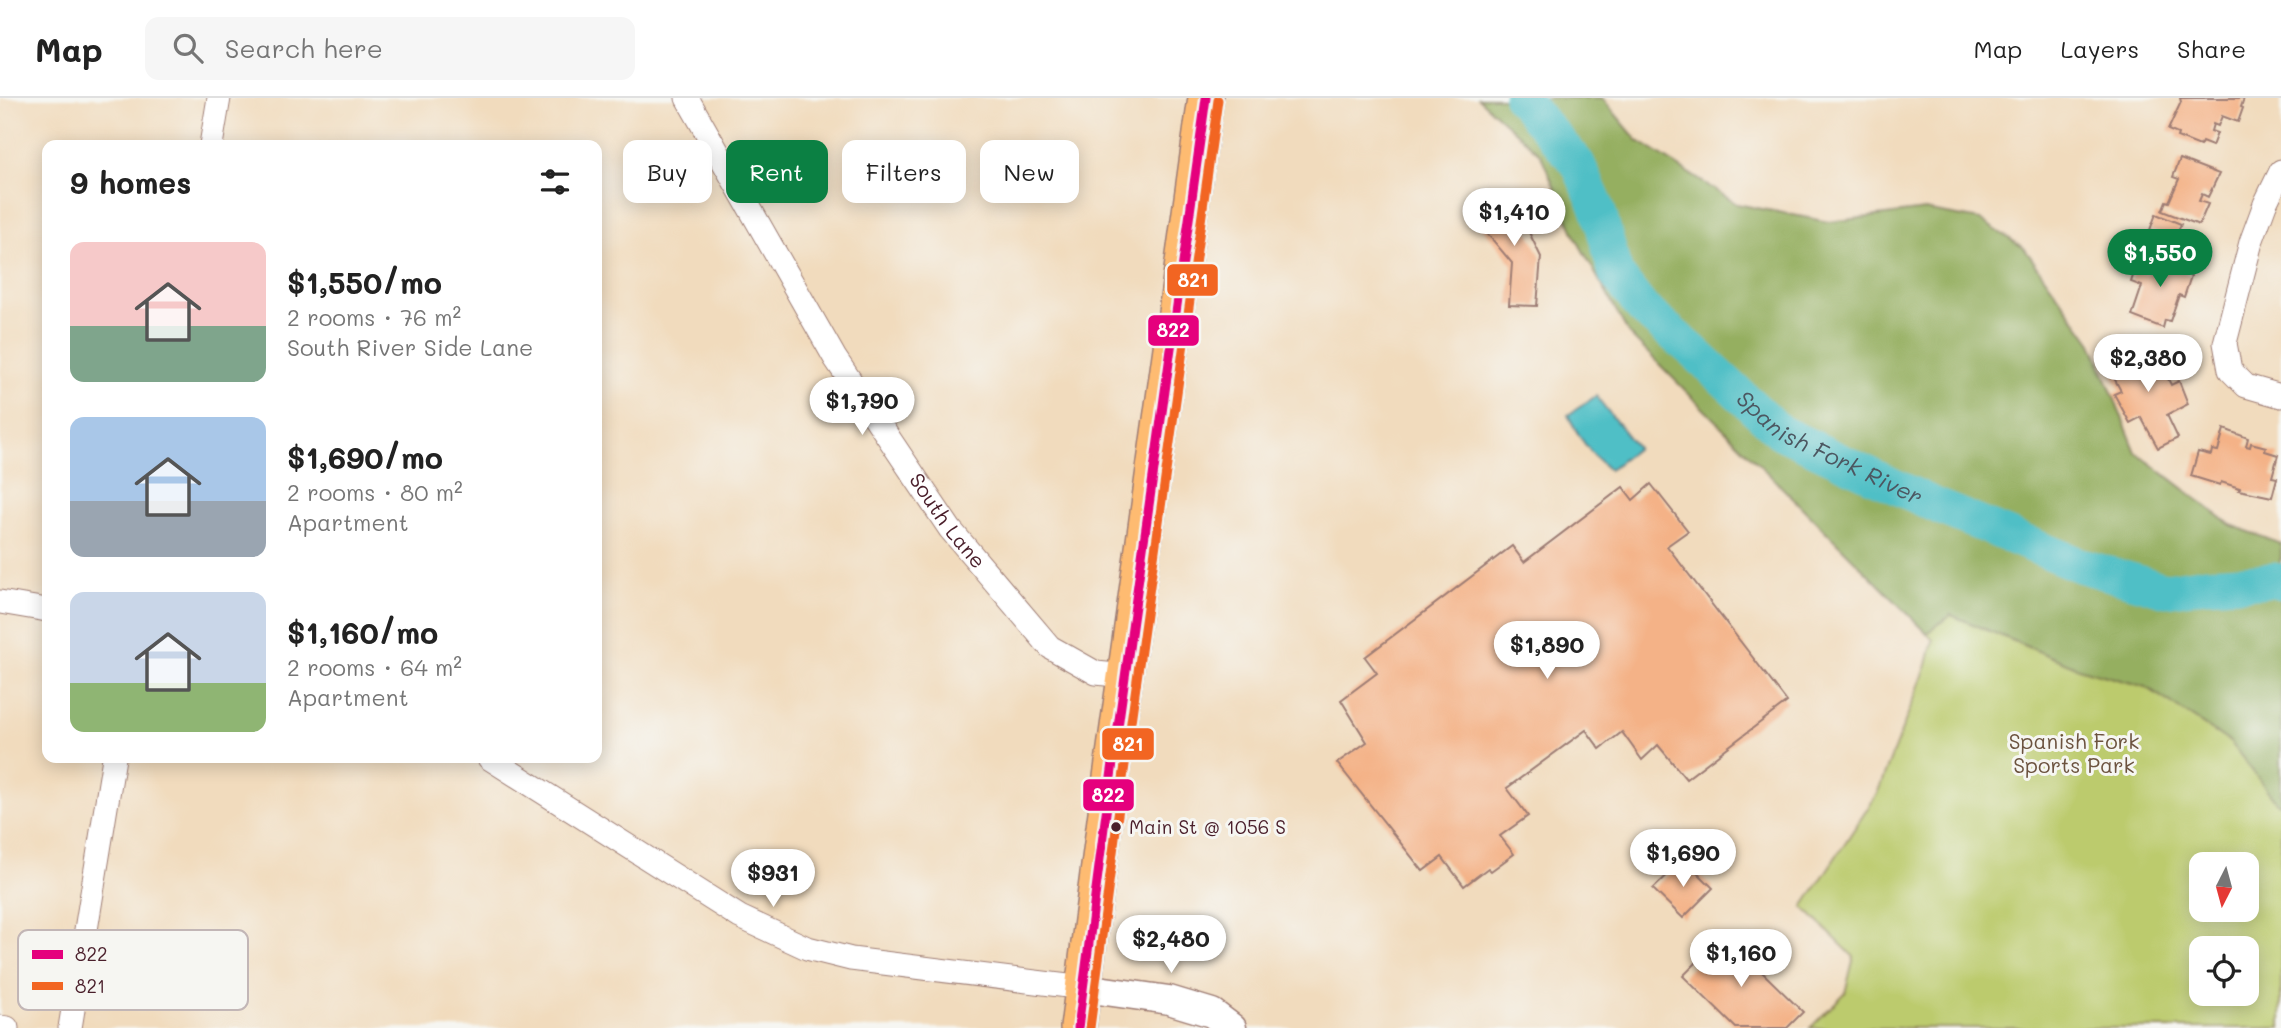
<!DOCTYPE html>
<meta charset="utf-8">
<style>
:root{--surface:#fff;--page:#f6f6f6;--text:#222;--muted:#767676;--line:#e0e0e0;--accent:#0b8043}
body{margin:0;font-family:Mali,sans-serif;background:var(--page);color:var(--text);height:100vh;display:flex;flex-direction:column;font-size:26px;white-space:nowrap}
*{box-sizing:border-box;margin:0}
p{font-size:23px;color:var(--muted)}
.icon{flex:none;width:38px;height:38px;fill:none;stroke:currentColor;stroke-width:2;stroke-linecap:round;stroke-linejoin:round}
.map{position:relative;flex:1;overflow:hidden}
.panel{position:absolute;left:42px;top:42px;width:560px;height:623px;display:flex;flex-direction:column;background:var(--surface);border-radius:14px;box-shadow:0 4px 18px #0003}
.panel>*{flex:none}
.hud{position:absolute;left:623px;top:42px;width:665px;height:63px;display:flex;gap:14px}
.needle{width:46px;rotate:186deg}
.tools{position:absolute;left:2189px;top:754px;display:grid;gap:14px}
.tools a{display:grid;place-items:center;width:70px;height:70px;border-radius:14px;background:var(--surface);box-shadow:0 4px 18px #0003;font-size:35px}
.price{position:absolute;translate:-50% -60px;padding:0 16px;border-radius:24px;background:#fff;color:#222;font-size:23px;line-height:46px;filter:drop-shadow(0 2px 4px #0008)}
.price::after{content:'';position:absolute;left:50%;top:42px;width:21px;height:16px;margin-left:-10px;background:inherit;clip-path:polygon(0 0,100% 0,50% 100%)}
.price.selected{background:var(--accent);color:#fff}
ul{padding:0;list-style:none}
li{display:flex;align-items:center;gap:21px;height:175px;padding:0 28px}
li span{display:grid;place-items:center;flex:none;width:196px;height:140px;border-radius:14px;color:#555}
li>.icon{margin-inline-start:auto}
span .icon{width:84px;height:84px;fill:#fffc;stroke-width:1}
li b{font-size:30px}
h2{display:flex;justify-content:space-between;align-items:center;height:84px;padding:0 28px;font-size:30px}
.tag{padding:0 24px;border-radius:14px;background:var(--surface);box-shadow:0 4px 18px #0003;font-size:24px;line-height:63px}
.tag.selected{background:var(--accent);color:#fff}
header{display:flex;align-items:center;gap:42px;box-sizing:border-box;height:98px;padding:0 35px;background:var(--surface);border-bottom:2px solid var(--line)}
header strong{font-size:33px}
nav{display:flex;gap:38px;margin-inline-start:auto;font-size:24px}
.search{width:490px;height:63px;background:var(--page);display:flex;align-items:center;gap:18px;box-sizing:border-box;padding:0 24px;border-radius:14px;color:var(--muted);font-size:26px}
.map>svg:first-child{display:block}
.green{fill:#bccb6d;stroke:#83754c;stroke-width:2;fill-rule:evenodd}
.forest{fill:#95af60;stroke:#706746;stroke-width:2}
.water{fill:#50bfc6;stroke:#4d6f78;stroke-width:2}
.lines{fill:none;stroke-linecap:round;stroke-linejoin:round}
.river{stroke:#50bfc6;stroke-width:35}
.building{fill:#f4b287}
.minor-casing{stroke:#9e7d74;stroke-width:25}
.tertiary-casing{stroke:#9e7d74;stroke-width:31}
.primary-casing{stroke:#9e7d74;stroke-width:38}
.minor{stroke:#fff;stroke-width:23}
.tertiary{stroke:#fff;stroke-width:28}
.primary{stroke:#febb71;stroke-width:35}
.bus-1-casing{stroke:#f6f6f2;stroke-width:14}
.bus-2-casing{stroke:#f6f6f2;stroke-width:14}
.bus-1{stroke:#e5007d;stroke-width:9}
.bus-2{stroke:#f26522;stroke-width:9}
.bus-dot{fill:#4a1f2b;stroke:#f6f6f2;stroke-width:2.5}
.labels{text-anchor:middle;stroke-width:6;stroke-linejoin:round;paint-order:stroke}
.bus-label{font-size:19px;fill:#4a1f2b;stroke:#f6f6f2;text-anchor:start}
.street-label{font-size:21px;fill:#4a1f2b;stroke:#f6f6f2}
.park-label{font-size:21px;fill:#6c533f;stroke:#f6f6f2}
.water-label{font-size:23px;font-style:italic;fill:#4c5761;stroke:#f6f6f2}
.key{fill:#f6f6f2;stroke:#c2b6b6;stroke-width:2}
.key-label{font-size:19px;fill:#4a1f2b}
.line-badge{stroke:#f6f6f2;stroke-width:2.5}
.badge-label{font-size:19px;text-anchor:middle;font-weight:bold;fill:#fff}
</style>
<header>
<strong>Map</strong>
<div class="search"><svg class="icon" aria-label="search" viewBox="0 0 24 24"><circle cx="10" cy="10" r="6"/><path d="M15 15l6 6"/></svg>Search here</div>
<nav><a>Map</a><a>Layers</a><a>Share</a></nav>
</header>
<div class="map">
<svg width="2281" height="930" viewBox="0 0 2281 930">
<rect width="100%" height="100%" fill="#f6f6f2"/>
<filter id="ink" filterUnits="userSpaceOnUse"><feTurbulence type="fractalNoise" baseFrequency=".0143" numOctaves="2"/><feDisplacementMap in="SourceGraphic" scale="14" xChannelSelector="R" yChannelSelector="G"/><feConvolveMatrix kernelMatrix="1 2 1 2 8 2 1 2 1" color-interpolation-filters="sRGB"/></filter>
<filter id="wash" filterUnits="userSpaceOnUse"><feTurbulence type="fractalNoise" baseFrequency=".00686" numOctaves="4" result="noise"/><feDisplacementMap in="SourceGraphic" scale="28" xChannelSelector="R" yChannelSelector="G"/><feGaussianBlur stdDeviation="1.57" result="paint"/><feColorMatrix in="noise" values="0 0 0 0 0 0 0 0 0 0 0 0 0 0 0 0 0 1.4 0 .05"/><feComposite in="paint" operator="in"/></filter>
<g filter="url(#wash)">
<rect width="100%" height="100%" fill="#f1dbbd"/>
<path class="green" d="M 1977,435 L 2281,494 L 2281,930 L 1810,930 L 1845,895 L 1854,859 L 1803,809 L 1877,696 L 1927,567 L 1933,542 L 1927,535 L 1944,521 ZM 2202,766 L 2247,766 L 2247,812 L 2202,812 ZM 2202,850 L 2247,850 L 2247,896 L 2202,896 Z"/>
<path class="forest" d="M 1478,0 L 1602,0 L 1637,42 L 1737,106 L 1829,124 L 1925,112 L 1980,122 L 2024,150 L 2092,245 L 2136,354 L 2231,427 L 2281,446 L 2281,706 L 2278,706 L 2231,645 L 2146,589 L 2081,571 L 1951,517 L 1927,535 L 1629,236 L 1577,142 L 1541,57 Z"/>
<path class="water" d="M 1596,298 L 1637,350 L 1609,372 C 1590,356 1579,339 1568,317 Z"/>
<g class="lines">
<path class="river" id="s1" d="M 1521,0 L 1578,66 L 1598,111 L 1616,176 L 1643,211 L 1693,253 L 1780,334 L 1939,409 L 2082,468 L 2166,492 L 2206,486 L 2275,482 L 2281,484"/>
</g>
<g id="blocks">
<path class="building" d="M 2180,0 L 2244,0 L 2241,9 L 2243,10 L 2238,24 L 2222,18 L 2218,28 L 2213,26 L 2211,33 L 2217,35 L 2212,48 L 2202,44 L 2200,48 L 2177,39 L 2178,36 L 2168,32 L 2181,4 Z
M 2180,61 L 2219,76 L 2208,99 L 2202,96 L 2199,103 L 2208,106 L 2199,127 L 2162,113 L 2166,103 L 2169,104 L 2179,81 L 2173,79 Z
M 1510,95 L 1541,159 L 1537,208 L 1509,207 L 1512,165 L 1471,116 Z
M 2156,116 L 2181,126 L 2175,141 L 2150,132 Z
M 2156,151 L 2178,159 L 2173,170 L 2191,178 L 2184,199 L 2179,197 L 2170,223 L 2165,222 L 2163,230 L 2132,218 L 2142,188 L 2131,184 L 2135,172 L 2147,177 Z
M 2148,248 L 2154,262 L 2158,260 L 2171,287 L 2179,283 L 2188,306 L 2167,317 L 2178,340 L 2158,350 L 2141,319 L 2130,325 L 2114,296 L 2121,293 L 2113,278 L 2118,276 L 2111,263 L 2132,252 L 2134,255 Z
M 2224,331 L 2248,340 L 2246,348 L 2250,349 L 2251,345 L 2266,349 L 2265,353 L 2278,357 L 2272,379 L 2277,380 L 2272,399 L 2239,392 L 2240,390 L 2221,384 L 2220,387 L 2191,378 L 2198,354 L 2211,357 L 2212,352 L 2218,353 Z
M 1651,386 L 1688,433 L 1667,448 L 1787,604 L 1686,681 L 1658,647 L 1642,662 L 1622,634 L 1600,651 L 1586,632 L 1507,690 L 1528,718 L 1500,738 L 1514,756 L 1491,773 L 1488,770 L 1464,788 L 1442,759 L 1423,773 L 1337,665 L 1367,644 L 1341,602 L 1377,575 L 1365,559 L 1512,448 L 1524,464 L 1623,389 L 1633,402 Z
M 1684,761 L 1713,790 L 1683,820 L 1653,791 Z
M 1724,837 L 1803,914 L 1787,930 L 1736,930 L 1683,878 Z"/>
</g>
</g>
<g filter="url(#ink)">
<use href="#blocks" fill-opacity="0" stroke="#9e7d74" stroke-width="2"/>
<g class="lines">
<defs>
<g id="minor">
<path id="s2" d="M 687,0 L 835,260 L 950,431 L 1050,549 L 1096,575 L 1126,578"/>
<path d="M 211,47 L 219,0"/>
<path d="M 2281,73 L 2265,106 L 2251,144 L 2225,245 L 2230,272 L 2246,288 L 2281,298"/>
<path d="M 0,504 L 47,512"/>
<path d="M 489,660 L 740,819 L 807,850 L 851,861 L 1084,890"/>
<path d="M 0,929 L 7,930"/>
<path d="M 70,930 L 114,660"/>
</g>
<path id="tertiary" d="M 1084,890 L 1169,902 L 1212,915 L 1232,930"/>
<path id="primary" d="M 1078,930 L 1105,722 L 1206,0"/>
</defs>
<use href="#minor" class="minor-casing"/>
<use href="#tertiary" class="tertiary-casing"/>
<use href="#primary" class="primary-casing"/>
<use href="#minor" class="minor"/>
<use href="#tertiary" class="tertiary"/>
<use href="#primary" class="primary"/>
<defs>
<path id="bus-1" d="M 1078,930 L 1105,722 L 1206,0"/>
<path id="bus-2" d="M 1090,930 L 1117,724 L 1218,2"/>
</defs>
<use href="#bus-1" class="bus-1-casing"/>
<use href="#bus-2" class="bus-2-casing"/>
<use href="#bus-1" class="bus-1"/>
<use href="#bus-2" class="bus-2"/>
</g>
</g>
<circle class="bus-dot" cx="1116" cy="729" r="6"/>
<g class="labels">
<g class="bus-label">
<text x="1129" y="736">Main St @ 1056 S</text>
</g>
<g class="street-label">
<text dy="7" stroke="none"><textPath href="#s2" startOffset="497">South Lane</textPath></text>
</g>
<g class="park-label">
<text x="2074" y="651">Spanish Fork<tspan x="2074" dy="24">Sports Park</tspan></text>
</g>
<g class="water-label">
<text dy="8" stroke="none"><textPath href="#s1" startOffset="483">Spanish Fork River</textPath></text>
</g>
</g>
<rect x="18" y="832" width="230" height="80" rx="10" class="key"/>
<rect x="32" y="852" width="31" height="9" fill="#e5007d"/>
<rect x="32" y="884" width="31" height="8" fill="#f26522"/>
<g class="key-label">
<text x="75" y="863">822</text>
<text x="75" y="895">821</text>
</g>
<g class="line-badge">
<rect x="1166" y="165" width="53" height="34" rx="7" fill="#f26522"/>
<rect x="1147" y="216" width="53" height="33" rx="7" fill="#e5007d"/>
<rect x="1101" y="629" width="54" height="34" rx="7" fill="#f26522"/>
<rect x="1082" y="680" width="53" height="34" rx="7" fill="#e5007d"/>
</g>
<g class="badge-label">
<text x="1193" y="189">821</text>
<text x="1173" y="239">822</text>
<text x="1128" y="653">821</text>
<text x="1108" y="704">822</text>
</g>
</svg>
<div class="tools">
<a><svg class="needle" viewBox="-14 -14 28 28"><path d="M0-13l5 13h-10z" fill="#e53935"/><path d="M0 13l5-13h-10z" fill="#767676"/></svg></a>
<a><svg class="icon" aria-label="locate" viewBox="0 0 24 24"><circle cx="12" cy="12" r="6"/><path d="M12 2v4M12 18v4M2 12h4M18 12h4"/></svg></a>
</div>
<b class="price" style="left:1514px;top:150px">$1,410</b>
<b class="price selected" style="left:2160px;top:191px">$1,550</b>
<b class="price" style="left:2148px;top:296px">$2,380</b>
<b class="price" style="left:862px;top:339px">$1,790</b>
<b class="price" style="left:1547px;top:583px">$1,890</b>
<b class="price" style="left:1683px;top:791px">$1,690</b>
<b class="price" style="left:773px;top:811px">$931</b>
<b class="price" style="left:1171px;top:877px">$2,480</b>
<b class="price" style="left:1741px;top:891px">$1,160</b>
<div class="hud">
<a class="tag">Buy</a>
<a class="tag selected">Rent</a>
<a class="tag">Filters</a>
<a class="tag">New</a>
</div>
<section class="panel">
<h2>9 homes<svg class="icon" aria-label="filters" viewBox="0 0 24 24"><path d="M4 7h16M4 17h16"/><circle cx="9" cy="7" r="2"/><circle cx="15" cy="17" r="2"/></svg></h2>
<ul>
<li><span style="background:linear-gradient(#f6c9c9 60%,#7fa58c 0)"><svg class="icon" aria-label="home" viewBox="0 0 24 24"><path d="M3 11l9-7 9 7M6 9v11h12V9"/></svg></span><div><b>$1,550/mo</b><p>2 rooms · 76 m²</p><p>South River Side Lane</p></div></li>
<li><span style="background:linear-gradient(#a9c7e8 60%,#9aa5b1 0)"><svg class="icon" aria-label="home" viewBox="0 0 24 24"><path d="M3 11l9-7 9 7M6 9v11h12V9"/></svg></span><div><b>$1,690/mo</b><p>2 rooms · 80 m²</p><p>Apartment</p></div></li>
<li><span style="background:linear-gradient(#c9d6e8 65%,#8fb573 0)"><svg class="icon" aria-label="home" viewBox="0 0 24 24"><path d="M3 11l9-7 9 7M6 9v11h12V9"/></svg></span><div><b>$1,160/mo</b><p>2 rooms · 64 m²</p><p>Apartment</p></div></li>
</ul>
</section>
</div>
